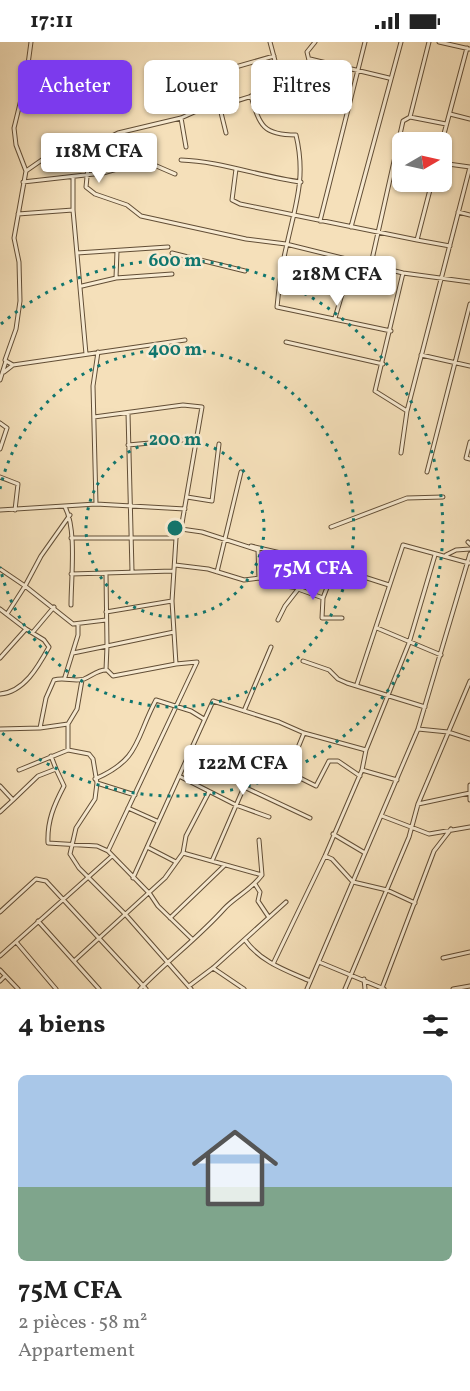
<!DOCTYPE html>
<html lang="fr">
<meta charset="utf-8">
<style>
:root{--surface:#fff;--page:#f2f2f2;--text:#222;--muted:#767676;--accent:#7c3aed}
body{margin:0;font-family:Vollkorn,serif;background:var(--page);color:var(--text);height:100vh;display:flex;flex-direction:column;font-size:22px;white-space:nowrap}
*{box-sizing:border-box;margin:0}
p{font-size:20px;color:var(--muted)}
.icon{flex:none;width:33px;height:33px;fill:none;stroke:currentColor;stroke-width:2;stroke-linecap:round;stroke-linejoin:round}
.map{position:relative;height:947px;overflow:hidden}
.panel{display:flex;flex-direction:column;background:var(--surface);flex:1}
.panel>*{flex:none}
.top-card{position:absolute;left:18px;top:18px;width:435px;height:54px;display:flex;gap:12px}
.needle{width:39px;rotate:81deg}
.fabs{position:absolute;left:392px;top:90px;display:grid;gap:12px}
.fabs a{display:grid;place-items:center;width:60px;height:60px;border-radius:9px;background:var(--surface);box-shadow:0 2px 4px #0004;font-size:30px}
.price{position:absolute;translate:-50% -51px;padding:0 14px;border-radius:6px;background:#fff;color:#222;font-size:20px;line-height:39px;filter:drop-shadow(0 2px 3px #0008)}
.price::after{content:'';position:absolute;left:50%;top:36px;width:18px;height:14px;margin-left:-9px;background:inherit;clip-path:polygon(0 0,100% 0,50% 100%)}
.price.active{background:var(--accent);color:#fff}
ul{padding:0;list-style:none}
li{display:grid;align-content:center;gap:12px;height:318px;padding:0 18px}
li span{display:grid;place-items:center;height:186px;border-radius:9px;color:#555}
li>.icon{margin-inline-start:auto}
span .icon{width:108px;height:108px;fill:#fffc;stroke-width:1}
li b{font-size:26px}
h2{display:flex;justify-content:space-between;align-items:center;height:72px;padding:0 18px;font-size:26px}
.tag{padding:0 21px;border-radius:9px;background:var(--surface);box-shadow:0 2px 4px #0004;font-size:21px;line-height:54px}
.tag.active{background:var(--accent);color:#fff}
.status{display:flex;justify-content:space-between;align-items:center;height:42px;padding:0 30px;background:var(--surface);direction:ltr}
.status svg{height:16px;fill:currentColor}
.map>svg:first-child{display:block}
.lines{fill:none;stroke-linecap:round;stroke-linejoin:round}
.minor-casing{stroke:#624e36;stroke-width:5}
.minor{stroke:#f8ebd2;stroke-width:3}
.ring{fill:none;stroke:#0f766e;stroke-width:3;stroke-dasharray:3 6}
.centre{fill:#0f766e;stroke:#f8ebd2;stroke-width:3}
.ring-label{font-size:18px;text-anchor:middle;font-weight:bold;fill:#0f766e;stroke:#f8ebd2;stroke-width:5;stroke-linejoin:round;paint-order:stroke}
</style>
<div class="status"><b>17:11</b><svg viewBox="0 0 49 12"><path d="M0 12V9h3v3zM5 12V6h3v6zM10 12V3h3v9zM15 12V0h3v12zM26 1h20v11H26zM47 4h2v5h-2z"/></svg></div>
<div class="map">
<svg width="470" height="947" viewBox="0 0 470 947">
<rect width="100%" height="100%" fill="#f5e0ba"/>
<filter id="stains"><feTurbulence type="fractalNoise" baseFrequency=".00333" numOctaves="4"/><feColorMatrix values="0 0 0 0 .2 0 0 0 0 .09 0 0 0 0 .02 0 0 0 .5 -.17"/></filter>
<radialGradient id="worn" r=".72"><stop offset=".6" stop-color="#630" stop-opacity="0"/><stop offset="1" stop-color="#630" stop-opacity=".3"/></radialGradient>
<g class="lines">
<defs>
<path id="minor" d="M 270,0 L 282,45
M 439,0 L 470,7
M 310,17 L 389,36
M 212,34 L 226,91
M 162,46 L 274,14
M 251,54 C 260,84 263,93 296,93 C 306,135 296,161 287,202 C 282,222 279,244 277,265 L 391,289
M 220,64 L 313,35 L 307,10 L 315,0
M 450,72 L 470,77
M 410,75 L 446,82
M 181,76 L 186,105
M 441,103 L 467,6
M 90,105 L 86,145 L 95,152 L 127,163 L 141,174 L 246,197 L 286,202 L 403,231 L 470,240
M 181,118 C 220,119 261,135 301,140
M 441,121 L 470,125
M 236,127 L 232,158 L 240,162 L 417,198
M 26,129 L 49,113 L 90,105 L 118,91 L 181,76 L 219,59
M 73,136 L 73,168 L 86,312
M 23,140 L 103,131 L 145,119 L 175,132
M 432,140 L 417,198 L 450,204
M 458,170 L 470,173
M 18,172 L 73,168
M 320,179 L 365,0
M 351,185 L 401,0
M 77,211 L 168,205
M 172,211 L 245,229
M 371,222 L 403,79 L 410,75 L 429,0
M 403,231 L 375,349 L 407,369
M 116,236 L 117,209
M 82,244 L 116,236 L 172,232
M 335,276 L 352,218
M 286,300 L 383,322
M 421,313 L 470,324
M 5,318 L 16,287 L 20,259 L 19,220 L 14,196 L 26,129 L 16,103 L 14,86 L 26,37 L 31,0
M 13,323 L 185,298
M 0,338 L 6,319 L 13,323 L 4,330
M 128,371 L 132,529
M 94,375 L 183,363 L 202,365 L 181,487 L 176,496 L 172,559 L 176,622 L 197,620 L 108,809
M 0,381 L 7,386 L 0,407
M 470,400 L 466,416 L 470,417
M 128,403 L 195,397
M 401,411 L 407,369 L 470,125
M 427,430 L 470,262
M 0,435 L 18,442 L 15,468
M 187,455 L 212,459 L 219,402
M 96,462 L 93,344 L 98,310
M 65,465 C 77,487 71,537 71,563
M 0,468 L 96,462 L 185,467
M 70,473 L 41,514 L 25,544 L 73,582 L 106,578
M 331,485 L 407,456 L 443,455
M 181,487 L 202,490 L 258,508 L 259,536
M 71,496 L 176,496
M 468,500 L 470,502
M 251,504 L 311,518 L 389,543
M 446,513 L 456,508 L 470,507
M 175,523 L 208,527 L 244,538 L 259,536 L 272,542 L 299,546 L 325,540 L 328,543 L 323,556 L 322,576 L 342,576
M 0,527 L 25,544 L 7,572
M 217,530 L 241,430
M 71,532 L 173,529
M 298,547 L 323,556
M 0,567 L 26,587
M 106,570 L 172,559
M 278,578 L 285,564 L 299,546
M 377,586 L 441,613
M 33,590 L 54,565
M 73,611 L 107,604 L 106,532
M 0,616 L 26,587 L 44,598 L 49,605 C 38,625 24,650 0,652
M 303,619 L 329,628 L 338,637 L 347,641 L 425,665
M 107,628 L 113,634 L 176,622
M 65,635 L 78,593 L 78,583
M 357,642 L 403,503 L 469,521
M 244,669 L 271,605
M 40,686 L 68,682
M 0,687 L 40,686 L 46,656 L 54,638 C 64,635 75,640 84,637 C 92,634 97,628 106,628 L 107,604 L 174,590
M 418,687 L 448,690 L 470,697
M 304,691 L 288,730 L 316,744 L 329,719 L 338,719 L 360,734
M 68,708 L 68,682 L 77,667 L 82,638
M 56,727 L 64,744 C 54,763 47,779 48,801 L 97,804 L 108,809 L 150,852 L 158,864 L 192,897
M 19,728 L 68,708 L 89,712 L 93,717 L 97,741 L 95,757 L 76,786 L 70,812 L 79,826 L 126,873 L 191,947
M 179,734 L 236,763 L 269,775
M 95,737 C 141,717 135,697 156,658 L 191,669 L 204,677
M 397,738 L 362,728 L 366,708 L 409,601 L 435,513
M 97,741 L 135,753
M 470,743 L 470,758
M 0,744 L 13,758 L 0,770
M 13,758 L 38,734 L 56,727 L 51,714
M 418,762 L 470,751
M 128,766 L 157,779
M 382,774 L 429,792 L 470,785
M 333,792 L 365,811
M 147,805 L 213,659 L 279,680 L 304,691 L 366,708
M 183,811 L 262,833
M 325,814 L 332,817 L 353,840 L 387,848 L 415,861
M 212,819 L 244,745 L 310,776
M 133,836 L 147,805 L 176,820
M 255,842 L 260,850 L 258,859 L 268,874
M 0,870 L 36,837 L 46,839 L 146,947
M 170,876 L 225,823
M 38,879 L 99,947
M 245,898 C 261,920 285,928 310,939
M 17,901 L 56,947
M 0,914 L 112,814
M 443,916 L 470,910
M 74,919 L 165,836 L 183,811 L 186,794 L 209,750
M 319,920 L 384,947
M 273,922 L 325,814 L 362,728
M 213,926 L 244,947
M 0,928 L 18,947
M 364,937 L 365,947
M 0,939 L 5,934
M 189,944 L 213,926 L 286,860
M 382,946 L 434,809 L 451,787
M 140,947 C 167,919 198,896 224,867 C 235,855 251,848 262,833 L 259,798
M 307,947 L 418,687 L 470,512
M 345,947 L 409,795 L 418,762 L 470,639
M 453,947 L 470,944"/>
</defs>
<use href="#minor" class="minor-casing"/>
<use href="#minor" class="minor"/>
</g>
<g class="ring">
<circle cx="175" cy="486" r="89"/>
<path d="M0 447A179 179 0 1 1 0 525"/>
<path d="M1 282A268 268 0 1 1 1 690"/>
</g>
<circle cx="175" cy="486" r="9" class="centre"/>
<g class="ring-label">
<text x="175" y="224">600 m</text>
<text x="175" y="313">400 m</text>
<text x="175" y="403">200 m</text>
</g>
<rect width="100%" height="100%" filter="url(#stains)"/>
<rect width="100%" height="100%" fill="url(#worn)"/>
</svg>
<div class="fabs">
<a><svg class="needle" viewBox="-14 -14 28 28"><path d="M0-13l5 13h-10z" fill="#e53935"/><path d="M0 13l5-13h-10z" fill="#767676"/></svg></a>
</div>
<b class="price" style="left:99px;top:142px">118M CFA</b>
<b class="price" style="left:337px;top:265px">218M CFA</b>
<b class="price active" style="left:313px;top:559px">75M CFA</b>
<b class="price" style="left:243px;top:754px">122M CFA</b>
<div class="top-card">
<a class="tag active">Acheter</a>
<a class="tag">Louer</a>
<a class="tag">Filtres</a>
</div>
</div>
<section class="panel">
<h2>4 biens<svg class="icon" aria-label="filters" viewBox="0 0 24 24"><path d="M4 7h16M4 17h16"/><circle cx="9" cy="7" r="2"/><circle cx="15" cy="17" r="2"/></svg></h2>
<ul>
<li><span style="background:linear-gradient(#a9c7e8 60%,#7fa58c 0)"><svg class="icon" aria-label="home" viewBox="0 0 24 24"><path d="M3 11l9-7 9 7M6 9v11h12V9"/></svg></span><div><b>75M CFA</b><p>2 pièces · 58 m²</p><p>Appartement</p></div></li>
</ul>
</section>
